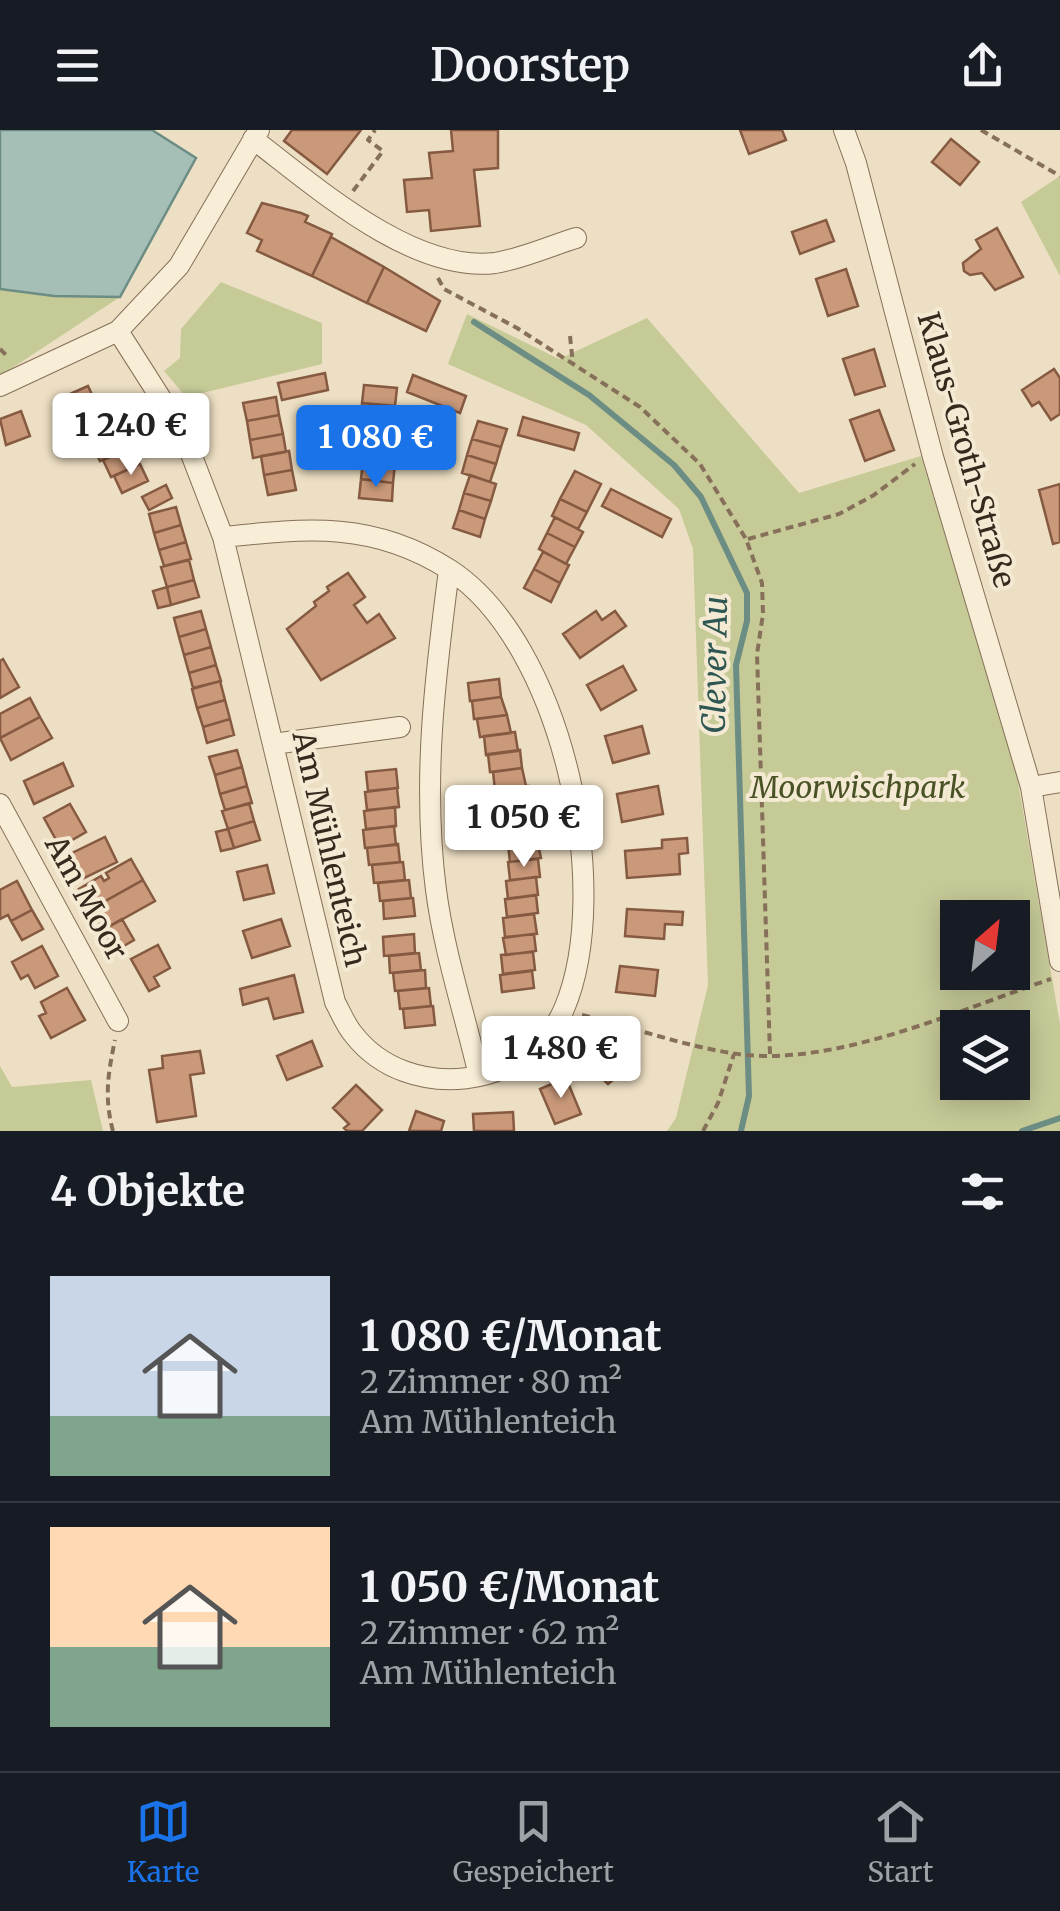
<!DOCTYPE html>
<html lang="de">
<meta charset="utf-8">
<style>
:root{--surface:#171b24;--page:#242831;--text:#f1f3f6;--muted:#9ea1a6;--line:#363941;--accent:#1a73e8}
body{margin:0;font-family:Merriweather,serif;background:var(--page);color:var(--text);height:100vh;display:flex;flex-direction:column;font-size:38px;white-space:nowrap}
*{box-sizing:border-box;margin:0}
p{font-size:32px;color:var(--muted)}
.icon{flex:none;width:55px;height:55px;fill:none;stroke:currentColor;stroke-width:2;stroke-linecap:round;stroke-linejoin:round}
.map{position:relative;height:1001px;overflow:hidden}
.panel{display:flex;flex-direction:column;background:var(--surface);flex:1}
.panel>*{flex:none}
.needle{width:65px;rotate:28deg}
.controls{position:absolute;left:940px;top:770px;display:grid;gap:20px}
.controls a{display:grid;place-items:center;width:90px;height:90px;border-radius:0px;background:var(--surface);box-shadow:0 5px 25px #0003;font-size:50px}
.price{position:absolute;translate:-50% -85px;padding:0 22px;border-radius:10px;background:#fff;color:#222;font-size:32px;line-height:65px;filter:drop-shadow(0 2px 5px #0008)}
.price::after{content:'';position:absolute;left:50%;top:60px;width:30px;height:22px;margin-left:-15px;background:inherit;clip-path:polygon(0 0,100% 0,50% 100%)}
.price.active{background:var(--accent);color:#fff}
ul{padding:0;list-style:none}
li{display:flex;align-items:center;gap:30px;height:250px;padding:0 50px}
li+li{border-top:2px solid var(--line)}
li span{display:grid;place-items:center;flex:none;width:280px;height:200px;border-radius:0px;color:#555}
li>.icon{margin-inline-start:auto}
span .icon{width:120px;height:120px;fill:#fffc;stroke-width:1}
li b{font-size:42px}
h2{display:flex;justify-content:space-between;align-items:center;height:120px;padding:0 50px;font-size:42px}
header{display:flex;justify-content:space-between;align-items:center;height:130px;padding:0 50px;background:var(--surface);font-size:45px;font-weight:600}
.tab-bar{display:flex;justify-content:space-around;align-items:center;height:140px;border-top:2px solid var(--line);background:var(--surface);font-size:28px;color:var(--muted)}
.tab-bar a{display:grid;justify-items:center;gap:5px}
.tab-bar .active{color:var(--accent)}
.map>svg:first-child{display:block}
.green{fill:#c6ca97;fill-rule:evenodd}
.water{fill:#a5bfb7;stroke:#6c8d84;stroke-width:2.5}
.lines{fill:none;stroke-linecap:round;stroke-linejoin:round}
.stream{stroke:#6c8d84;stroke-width:6}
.building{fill:#ca997a;stroke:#855a41;stroke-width:2.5}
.minor-casing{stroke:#86705a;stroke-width:22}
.path{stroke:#86705a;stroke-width:4;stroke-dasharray:8 5;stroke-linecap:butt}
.minor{stroke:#f8edd6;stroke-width:20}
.labels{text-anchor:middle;stroke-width:8;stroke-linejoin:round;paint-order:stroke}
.street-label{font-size:30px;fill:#36291e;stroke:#f4e9d2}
.park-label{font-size:30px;font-style:italic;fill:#485225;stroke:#f4e9d2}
.water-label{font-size:32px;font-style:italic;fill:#2e5652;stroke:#f4e9d2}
</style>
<header><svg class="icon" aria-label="menu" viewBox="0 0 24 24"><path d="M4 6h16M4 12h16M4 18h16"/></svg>Doorstep<svg class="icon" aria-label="share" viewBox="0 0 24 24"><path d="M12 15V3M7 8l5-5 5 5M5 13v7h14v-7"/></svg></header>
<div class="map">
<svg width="1060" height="1001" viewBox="0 0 1060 1001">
<rect width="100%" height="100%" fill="#eddfc3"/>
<path class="green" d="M 1060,46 L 1060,146 L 1021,72 Z
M 221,152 L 322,193 L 322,234 L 186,267 L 164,241 L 180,228 L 181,199 Z
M 0,159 L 54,166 L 120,167 L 0,246 Z
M 467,184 L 559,229 L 647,188 L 799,363 L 921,326 L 1015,635 L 1060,894 L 1060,1001 L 667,1001 L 676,988 L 708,855 L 693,419 L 679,379 L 586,295 L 448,234 ZM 958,788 L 1012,788 L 1012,842 L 958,842 ZM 958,898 L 1012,898 L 1012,952 L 958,952 Z
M 0,936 L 12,957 L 91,950 L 103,1001 L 0,1001 Z"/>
<path class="water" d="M 0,0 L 152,0 L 196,28 L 120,167 L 54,166 L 0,159 Z"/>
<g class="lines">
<path class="stream" d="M 474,192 L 589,265 L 674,335 L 701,367 L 747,463 L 747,491 L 736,535 L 749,966 L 741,1001
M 1022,1001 L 1060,988"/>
</g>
<path class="building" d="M 292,0 L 361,0 L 327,44 L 284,11 Z
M 451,0 L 498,0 L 498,38 L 474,40 L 480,96 L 431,101 L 429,80 L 407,82 L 404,50 L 432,48 L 429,23 L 453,21 Z
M 740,0 L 782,0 L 786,10 L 749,24 Z
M 951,9 L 979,32 L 960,55 L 932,32 Z
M 262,73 L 301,83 L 308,86 L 305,92 L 332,104 L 312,146 L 257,121 L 262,110 L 247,103 Z
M 826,90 L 834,111 L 800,124 L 792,102 Z
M 997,98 L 1023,147 L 995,160 L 982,143 L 970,145 L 964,141 L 963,133 L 981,119 L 976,110 Z
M 331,107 L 384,137 L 367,173 L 312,146 Z
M 384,137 L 440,171 L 426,201 L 367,173 Z
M 846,139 L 858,176 L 828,186 L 816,149 Z
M 874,219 L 885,256 L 855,265 L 843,229 Z
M 1054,239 L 1060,248 L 1060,284 L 1051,290 L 1039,272 L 1032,276 L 1022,260 Z
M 325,243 L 328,260 L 282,270 L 278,253 Z
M 413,245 L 466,266 L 460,283 L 407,262 Z
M 364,255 L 397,258 L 395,276 L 362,273 Z
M 88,256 L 96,273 L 68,285 L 61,268 Z
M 276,267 L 279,285 L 247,291 L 243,273 Z
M 98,272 L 106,289 L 80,301 L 72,284 Z
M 362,273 L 395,276 L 393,295 L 361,292 Z
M 879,280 L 894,320 L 865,331 L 850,290 Z
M 21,281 L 30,306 L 6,315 L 0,289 Z
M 279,285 L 283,304 L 250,310 L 247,291 Z
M 110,287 L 118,304 L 90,317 L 82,300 Z
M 523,287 L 579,303 L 574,320 L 518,305 Z
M 478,291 L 507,299 L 501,317 L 472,309 Z
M 361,292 L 393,295 L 391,314 L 359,311 Z
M 121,303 L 128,319 L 100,331 L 93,316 Z
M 283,304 L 286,322 L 253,328 L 250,310 Z
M 472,309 L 501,317 L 496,334 L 467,325 Z
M 365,312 L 397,315 L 395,334 L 363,331 Z
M 131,318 L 138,335 L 111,347 L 103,330 Z
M 289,321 L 292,340 L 264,345 L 261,326 Z
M 467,325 L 496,334 L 490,352 L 462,343 Z
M 363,331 L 395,334 L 393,353 L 361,349 Z
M 140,334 L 148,351 L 122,363 L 114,346 Z
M 292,340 L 296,360 L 268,365 L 264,345 Z
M 575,341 L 601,354 L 587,382 L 560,369 Z
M 470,345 L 496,354 L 491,371 L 464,363 Z
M 361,349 L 393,353 L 392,371 L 359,368 Z
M 1060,354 L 1060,412 L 1053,414 L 1039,360 Z
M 166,355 L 172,368 L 149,380 L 142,367 Z
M 611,359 L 671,389 L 662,407 L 602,376 Z
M 464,363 L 491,371 L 485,389 L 459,380 Z
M 560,369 L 587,382 L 578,399 L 552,386 Z
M 176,377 L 181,395 L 154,403 L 149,384 Z
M 459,380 L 485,389 L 480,407 L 453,398 Z
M 555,387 L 583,402 L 575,417 L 547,403 Z
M 181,395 L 186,412 L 159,420 L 154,403 Z
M 547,403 L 575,417 L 566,434 L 539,419 Z
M 186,412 L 191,429 L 164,436 L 159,420 Z
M 543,422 L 569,435 L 560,453 L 534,439 Z
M 189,430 L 194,450 L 167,457 L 161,437 Z
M 534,439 L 560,453 L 551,472 L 524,458 Z
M 348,443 L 365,467 L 354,475 L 367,493 L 379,484 L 395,508 L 321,550 L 287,499 L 316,476 L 314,472 L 329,461 L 327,457 Z
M 194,450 L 199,467 L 171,475 L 167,457 Z
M 167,457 L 171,475 L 158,478 L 153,461 Z
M 201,481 L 206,499 L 179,507 L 174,488 Z
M 596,481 L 602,490 L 615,481 L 626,496 L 580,528 L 563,504 Z
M 206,499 L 211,517 L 184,525 L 179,507 Z
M 211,517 L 216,535 L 189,543 L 184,525 Z
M 3,529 L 19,557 L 0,568 L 0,531 Z
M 216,535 L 221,551 L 193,558 L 189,543 Z
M 623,536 L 636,560 L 601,580 L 587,555 Z
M 499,549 L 501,567 L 470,571 L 468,553 Z
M 220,551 L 225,570 L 197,578 L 192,559 Z
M 501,567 L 507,585 L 474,589 L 472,571 Z
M 30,568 L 40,587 L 0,608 L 0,584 Z
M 225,570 L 230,589 L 203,597 L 197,578 Z
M 507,585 L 511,603 L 480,607 L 477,589 Z
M 40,587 L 52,608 L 11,630 L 0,608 Z
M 230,589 L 234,605 L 207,613 L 203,597 Z
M 642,596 L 649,623 L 613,633 L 605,606 Z
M 515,602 L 518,621 L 486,625 L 484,606 Z
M 237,620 L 242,637 L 215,645 L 209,627 Z
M 520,620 L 522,638 L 490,642 L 488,624 Z
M 63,633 L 73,656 L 34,674 L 24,651 Z
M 242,637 L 247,656 L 220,664 L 215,645 Z
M 522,638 L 526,656 L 495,660 L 493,642 Z
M 396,639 L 398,658 L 368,661 L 366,642 Z
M 247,656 L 252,673 L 225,680 L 220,664 Z
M 526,656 L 529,656 L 532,675 L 500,679 L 498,660 Z
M 658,656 L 663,684 L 622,692 L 617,664 Z
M 397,658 L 399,677 L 367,680 L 365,662 Z
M 249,673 L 254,691 L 228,699 L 222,681 Z
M 70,674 L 86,702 L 60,717 L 44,688 Z
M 534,674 L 537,695 L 506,698 L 504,678 Z
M 395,677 L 396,696 L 366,699 L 364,681 Z
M 254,691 L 260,710 L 234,718 L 228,699 Z
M 394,696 L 396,715 L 365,718 L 363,700 Z
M 228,699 L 234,718 L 221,721 L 216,702 Z
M 105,707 L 117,732 L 82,749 L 70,724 Z
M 687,708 L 688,723 L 679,724 L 680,744 L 627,748 L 625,721 L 662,718 L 662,710 Z
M 537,710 L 541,728 L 510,732 L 508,714 Z
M 398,714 L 400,732 L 369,735 L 367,718 Z
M 131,729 L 143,750 L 91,779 L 79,759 L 101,746 L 104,751 L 109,748 L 106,743 Z
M 538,729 L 540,747 L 510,750 L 508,732 Z
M 403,732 L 405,750 L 374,753 L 372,735 Z
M 267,735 L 274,763 L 244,770 L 237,742 Z
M 536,747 L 538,765 L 508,769 L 506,751 Z
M 143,750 L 155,771 L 103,800 L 91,779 Z
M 409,750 L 411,768 L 380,771 L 378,753 Z
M 17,751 L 32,780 L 11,791 L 8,785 L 0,789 L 0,760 Z
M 536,765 L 538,783 L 507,787 L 505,769 Z
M 413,768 L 415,786 L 384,789 L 383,771 Z
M 627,779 L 683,782 L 682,795 L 665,794 L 664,809 L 625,806 Z
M 32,780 L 43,799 L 22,810 L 11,791 Z
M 534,784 L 537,804 L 505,807 L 503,788 Z
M 122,789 L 134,810 L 115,821 L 103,800 Z
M 281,789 L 290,816 L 252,828 L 243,801 Z
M 414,804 L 415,823 L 384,826 L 383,807 Z
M 534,804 L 536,821 L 506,825 L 503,808 Z
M 158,815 L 170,838 L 154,847 L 159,856 L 149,861 L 131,829 Z
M 42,816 L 58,846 L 35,858 L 28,845 L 21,849 L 12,832 Z
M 533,822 L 535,840 L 503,844 L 501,825 Z
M 419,823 L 421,840 L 390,843 L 389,826 Z
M 620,836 L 658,840 L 655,866 L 616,862 Z
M 425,840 L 426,858 L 395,861 L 393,843 Z
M 532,841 L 534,858 L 502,862 L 500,845 Z
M 294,845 L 303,882 L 274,889 L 268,868 L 243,875 L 240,859 Z
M 67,858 L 85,890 L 51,908 L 39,886 L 46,883 L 41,872 Z
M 429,858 L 431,876 L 400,879 L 398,861 Z
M 433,876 L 435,895 L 405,898 L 403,879 Z
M 611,902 L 639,929 L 608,954 L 584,931 Z
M 312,911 L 322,936 L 287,950 L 277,926 Z
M 200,921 L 204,943 L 190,945 L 196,986 L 157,992 L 149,940 L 163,938 L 162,926 Z
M 566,948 L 581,984 L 555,994 L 540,959 Z
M 356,955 L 382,980 L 362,1001 L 347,1001 L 344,998 L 349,994 L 333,978 Z
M 416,981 L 444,991 L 441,1001 L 409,1001 Z
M 513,982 L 514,1001 L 474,1001 L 473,984 Z"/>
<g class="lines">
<defs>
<path id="minor" d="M 844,0 L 856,33 L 933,327 L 1031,657 L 1060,831
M 253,9 C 315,56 412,143 495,133 C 521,129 550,116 576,108
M 118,201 L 183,303 L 223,407 L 335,872 C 341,883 346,896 354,905 C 408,974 529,960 564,879 C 615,759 562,513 450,440 C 374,391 308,398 223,407
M 0,256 L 118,201 L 179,136 L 259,0
M 449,440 C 435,547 422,652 436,760 C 444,822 465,885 479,946
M 273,614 L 400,597
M 1031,657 L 1060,652
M 0,674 L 118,891"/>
</defs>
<use href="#minor" class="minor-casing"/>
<path class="path" d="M 981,0 L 1060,46
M 353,61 L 383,21 L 368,10 L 375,0
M 438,148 L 444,159 L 517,198 L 640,277 L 700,334 L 746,409 L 762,453 L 763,484 L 757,524 L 770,924
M 570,206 L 573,234
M 0,219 L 9,228
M 748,409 L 839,384 L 874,365 L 915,334
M 582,885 C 631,897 681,915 731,923 C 830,940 958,880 1051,849
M 113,1001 C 104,968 108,943 115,910
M 703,1001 L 718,973 L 734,924"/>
<use href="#minor" class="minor"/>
</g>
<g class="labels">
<g class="street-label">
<text transform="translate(966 320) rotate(74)" y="10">Klaus-Groth-Straße</text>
<text transform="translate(329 719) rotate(77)" y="10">Am Mühlenteich</text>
<text transform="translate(86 768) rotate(61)" y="10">Am Moor</text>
</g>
<g class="park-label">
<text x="858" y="668">Moorwischpark</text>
</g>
<g class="water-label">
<text transform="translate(715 535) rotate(-89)" y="11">Clever Au</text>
</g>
</g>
</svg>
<div class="controls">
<a><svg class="needle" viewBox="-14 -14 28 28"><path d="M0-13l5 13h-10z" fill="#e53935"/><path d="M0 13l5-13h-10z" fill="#9ea1a6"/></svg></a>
<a><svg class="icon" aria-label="layers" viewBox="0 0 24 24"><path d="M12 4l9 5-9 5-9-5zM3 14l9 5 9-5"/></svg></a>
</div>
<b class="price" style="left:131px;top:348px">1 240 €</b>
<b class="price active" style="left:376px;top:360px">1 080 €</b>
<b class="price" style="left:524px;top:740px">1 050 €</b>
<b class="price" style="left:561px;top:971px">1 480 €</b>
</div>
<section class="panel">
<h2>4 Objekte<svg class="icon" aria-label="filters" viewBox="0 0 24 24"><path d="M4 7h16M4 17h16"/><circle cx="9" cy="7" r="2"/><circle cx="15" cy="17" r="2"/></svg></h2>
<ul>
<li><span style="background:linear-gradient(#c9d6e8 70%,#7fa58c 0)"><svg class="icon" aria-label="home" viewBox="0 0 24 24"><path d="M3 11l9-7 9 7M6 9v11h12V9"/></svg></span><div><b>1 080 €/Monat</b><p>2 Zimmer · 80 m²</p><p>Am Mühlenteich</p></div></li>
<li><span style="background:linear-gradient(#ffd9b3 60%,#7fa58c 0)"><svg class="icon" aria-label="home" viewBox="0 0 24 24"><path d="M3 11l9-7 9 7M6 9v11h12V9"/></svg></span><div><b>1 050 €/Monat</b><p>2 Zimmer · 62 m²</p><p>Am Mühlenteich</p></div></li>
</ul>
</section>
<nav class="tab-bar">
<a class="active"><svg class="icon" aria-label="map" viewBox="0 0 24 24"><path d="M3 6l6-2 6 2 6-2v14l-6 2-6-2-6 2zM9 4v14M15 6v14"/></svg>Karte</a>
<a><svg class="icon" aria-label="saved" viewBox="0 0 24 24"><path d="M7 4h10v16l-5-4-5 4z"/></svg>Gespeichert</a>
<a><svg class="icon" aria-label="home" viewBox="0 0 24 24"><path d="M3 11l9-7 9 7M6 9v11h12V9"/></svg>Start</a>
</nav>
